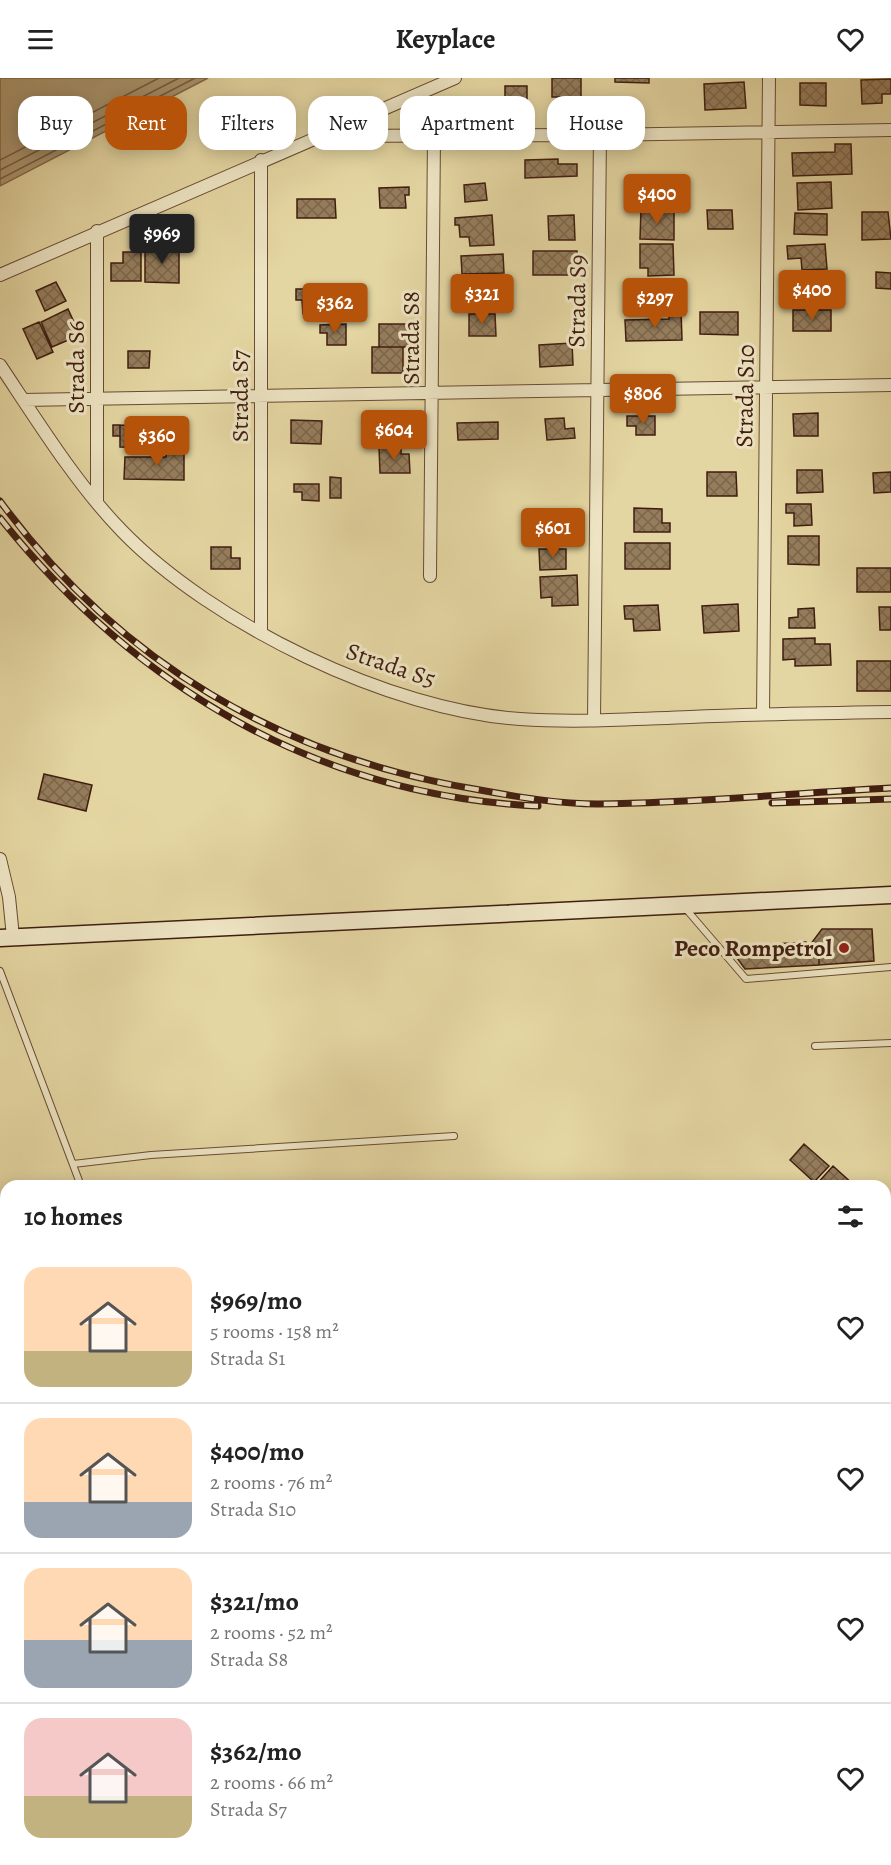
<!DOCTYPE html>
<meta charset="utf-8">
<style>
:root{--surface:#fff;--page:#f2f2f2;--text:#222;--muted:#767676;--line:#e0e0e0;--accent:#b45309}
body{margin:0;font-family:Alegreya,serif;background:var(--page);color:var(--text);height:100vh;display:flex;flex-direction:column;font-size:22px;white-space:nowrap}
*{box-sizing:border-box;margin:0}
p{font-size:20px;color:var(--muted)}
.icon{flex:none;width:33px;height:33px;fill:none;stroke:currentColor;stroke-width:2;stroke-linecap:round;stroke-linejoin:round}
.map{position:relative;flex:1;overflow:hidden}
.details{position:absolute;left:0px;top:1102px;width:891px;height:686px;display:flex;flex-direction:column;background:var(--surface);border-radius:18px 18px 0 0;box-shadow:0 3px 15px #0003}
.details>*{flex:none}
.top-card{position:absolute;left:18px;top:18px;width:855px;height:54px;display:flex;gap:12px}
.price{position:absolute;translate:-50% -51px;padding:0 14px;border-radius:6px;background:var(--accent);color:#fff;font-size:20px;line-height:39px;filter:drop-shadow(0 2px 3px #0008)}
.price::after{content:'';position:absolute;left:50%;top:36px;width:18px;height:14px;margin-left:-9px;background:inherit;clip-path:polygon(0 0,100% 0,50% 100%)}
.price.active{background:#222;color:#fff}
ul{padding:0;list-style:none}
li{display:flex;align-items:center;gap:18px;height:150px;padding:0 24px}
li+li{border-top:2px solid var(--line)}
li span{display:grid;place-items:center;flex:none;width:168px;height:120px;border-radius:18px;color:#555}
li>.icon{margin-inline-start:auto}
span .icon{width:72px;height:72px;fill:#fffc;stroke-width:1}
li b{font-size:26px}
h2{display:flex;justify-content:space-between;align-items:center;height:72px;padding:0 24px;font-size:26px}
.tag{padding:0 21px;border-radius:18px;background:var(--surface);box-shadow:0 3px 15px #0003;font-size:21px;line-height:54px}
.tag.active{background:var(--accent);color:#fff}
header{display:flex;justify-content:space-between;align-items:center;height:78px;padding:0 24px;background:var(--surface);font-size:27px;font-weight:600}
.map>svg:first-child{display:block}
.water{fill:#ac9770;stroke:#81664a;stroke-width:1.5}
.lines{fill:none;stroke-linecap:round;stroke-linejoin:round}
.shore{stroke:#765a40;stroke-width:1.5}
.building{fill:url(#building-cross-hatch);stroke:#401d10;stroke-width:1.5}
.lane-casing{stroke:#694b34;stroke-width:8}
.street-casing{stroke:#694b34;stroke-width:14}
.secondary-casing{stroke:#401d10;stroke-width:19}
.lane{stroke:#ede4c3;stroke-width:6}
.street{stroke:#ede4c3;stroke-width:12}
.secondary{stroke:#ede4c3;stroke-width:16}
.rail-casing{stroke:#401d10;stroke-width:7}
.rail{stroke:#ede4c3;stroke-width:4.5;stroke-dasharray:14;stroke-linecap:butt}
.poi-dot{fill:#8f2418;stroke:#ede4c3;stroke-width:2}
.labels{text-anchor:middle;stroke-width:6;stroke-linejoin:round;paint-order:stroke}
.street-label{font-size:24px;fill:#401d10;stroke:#ede4c3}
.poi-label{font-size:24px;font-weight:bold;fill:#401d10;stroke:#ede4c3;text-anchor:end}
</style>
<header><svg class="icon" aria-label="menu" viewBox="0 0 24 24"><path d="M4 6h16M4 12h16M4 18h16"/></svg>Keyplace<svg class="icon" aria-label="heart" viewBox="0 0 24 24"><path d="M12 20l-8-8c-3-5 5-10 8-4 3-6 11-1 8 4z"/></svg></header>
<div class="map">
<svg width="891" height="1787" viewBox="0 0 891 1787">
<defs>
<pattern id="building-cross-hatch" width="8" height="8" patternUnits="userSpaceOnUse" patternTransform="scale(1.5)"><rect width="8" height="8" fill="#957d5c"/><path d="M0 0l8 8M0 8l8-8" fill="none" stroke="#7b664b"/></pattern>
</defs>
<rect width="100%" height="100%" fill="#e4d6a2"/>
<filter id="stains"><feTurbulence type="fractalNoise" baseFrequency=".00333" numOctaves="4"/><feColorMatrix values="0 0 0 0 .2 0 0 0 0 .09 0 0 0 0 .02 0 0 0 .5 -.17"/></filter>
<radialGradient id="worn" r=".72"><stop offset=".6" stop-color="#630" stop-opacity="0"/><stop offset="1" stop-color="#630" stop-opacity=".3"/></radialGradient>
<path class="water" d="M 0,0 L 208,0 L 0,108 Z
M 0,1353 L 6,1353 L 6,1406 L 0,1405 Z
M 0,1410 L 6,1410 L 6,1674 L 0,1672 Z
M 885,1613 L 891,1616 L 891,1787 L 151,1787 L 142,1782 L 885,1782 Z
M 0,1676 L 6,1678 L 6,1732 L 0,1730 Z"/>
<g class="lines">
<path class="shore" d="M 0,82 L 159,0
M 0,92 L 179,0
M 0,101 L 195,0"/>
</g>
<path class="building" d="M 552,0 L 581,0 L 581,19 L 552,19 Z
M 615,0 L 649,0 L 649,5 L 615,4 Z
M 891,1 L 891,16 L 882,16 L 882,25 L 862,26 L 861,2 Z
M 744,4 L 746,30 L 705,32 L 704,6 Z
M 800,5 L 826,5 L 826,28 L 800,27 Z
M 505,8 L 527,8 L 527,34 L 505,34 Z
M 835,66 L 851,66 L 852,96 L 793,98 L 792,75 L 835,74 Z
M 558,81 L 558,86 L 577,86 L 577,98 L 525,100 L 525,82 Z
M 831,104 L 832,130 L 798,132 L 797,105 Z
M 485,105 L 487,122 L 465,124 L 464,107 Z
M 627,105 L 667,105 L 667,125 L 627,125 Z
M 409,109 L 409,117 L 405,117 L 406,130 L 380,130 L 379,110 Z
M 297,121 L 335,121 L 336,140 L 297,140 Z
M 641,131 L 674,132 L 674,162 L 640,161 Z
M 707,132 L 732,132 L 733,151 L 708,151 Z
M 862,134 L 888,134 L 891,161 L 862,162 Z
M 795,135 L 827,136 L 827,157 L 794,156 Z
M 492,137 L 494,167 L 470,168 L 469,159 L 460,159 L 459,147 L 455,147 L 455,140 Z
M 574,137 L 575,162 L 549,162 L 548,138 Z
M 640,166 L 673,166 L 674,197 L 648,198 L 648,190 L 640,190 Z
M 825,166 L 827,191 L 802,192 L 801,180 L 788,181 L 787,168 Z
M 145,169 L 179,169 L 179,205 L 145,204 Z
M 533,173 L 577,173 L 578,197 L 533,197 Z
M 123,174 L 141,174 L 141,203 L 111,203 L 111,185 L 123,185 Z
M 503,176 L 504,195 L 462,196 L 461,178 Z
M 876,194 L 891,195 L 891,211 L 876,210 Z
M 56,204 L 66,223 L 45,233 L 36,213 Z
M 627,204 L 658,205 L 658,232 L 627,231 Z
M 296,211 L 324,211 L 324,236 L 303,236 L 302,222 L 296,222 Z
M 68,231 L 80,257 L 52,269 L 41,244 Z
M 669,232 L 681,232 L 682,262 L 626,263 L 625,242 L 669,241 Z
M 793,232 L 831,232 L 831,253 L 793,253 Z
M 700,234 L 738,234 L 738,257 L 700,256 Z
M 469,236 L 495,236 L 496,258 L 469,258 Z
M 39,244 L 53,274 L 37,281 L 23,251 Z
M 346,246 L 346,267 L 327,267 L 327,255 L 320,255 L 320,247 Z
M 379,246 L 409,246 L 409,269 L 379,269 Z
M 572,265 L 573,287 L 540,289 L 539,267 Z
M 372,269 L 403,269 L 403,295 L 372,295 Z
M 128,273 L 150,273 L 149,290 L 128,290 Z
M 818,335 L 818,358 L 794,358 L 793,336 Z
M 627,338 L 655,338 L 655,357 L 636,357 L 636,348 L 627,348 Z
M 564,340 L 565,351 L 574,350 L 575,360 L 547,362 L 545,341 Z
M 291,342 L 322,343 L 321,366 L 291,365 Z
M 384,343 L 384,352 L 409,351 L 409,362 L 366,363 L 365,344 Z
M 498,344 L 498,361 L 458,362 L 457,345 Z
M 113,347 L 120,347 L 120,358 L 113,358 Z
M 120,347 L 185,348 L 184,370 L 120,369 Z
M 379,369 L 401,369 L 401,376 L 409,376 L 410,395 L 380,395 Z
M 166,370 L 184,370 L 184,402 L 124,401 L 125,379 L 166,379 Z
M 797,392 L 822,392 L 823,414 L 797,415 Z
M 707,394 L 736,394 L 737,418 L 707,418 Z
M 891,394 L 891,414 L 874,415 L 873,395 Z
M 330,399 L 341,400 L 341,420 L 330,420 Z
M 294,406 L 319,406 L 319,423 L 302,422 L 302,414 L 294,414 Z
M 786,426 L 811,426 L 812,447 L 794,448 L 794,435 L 786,435 Z
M 634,430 L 662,431 L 662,445 L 670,445 L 670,454 L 634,454 Z
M 788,458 L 819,458 L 819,487 L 788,486 Z
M 625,465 L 670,465 L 670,491 L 625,491 Z
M 211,469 L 231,469 L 231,480 L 240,480 L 240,491 L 211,491 Z
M 539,471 L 566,471 L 566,491 L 540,492 Z
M 857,490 L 891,490 L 891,514 L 857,514 Z
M 577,497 L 578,527 L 552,528 L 552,519 L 541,520 L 540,499 Z
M 738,526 L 739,553 L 704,555 L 702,528 Z
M 658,527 L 660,552 L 634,553 L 633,541 L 625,541 L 624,528 Z
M 879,529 L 891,529 L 891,552 L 880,552 Z
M 814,530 L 815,550 L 789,550 L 789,540 L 798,539 L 798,531 Z
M 815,560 L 815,566 L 830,566 L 831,587 L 795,588 L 795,581 L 783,582 L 783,561 Z
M 857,583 L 891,583 L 891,613 L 857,613 Z
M 44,696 L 92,707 L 86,733 L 38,721 Z
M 822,851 L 872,851 L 874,883 L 819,887 L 819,874 L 810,867 Z
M 806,864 L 819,874 L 819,887 L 745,891 L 729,869 Z
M 804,1066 L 829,1088 L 814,1104 L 790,1082 Z
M 833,1088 L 855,1108 L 816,1107 Z"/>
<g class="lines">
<defs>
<path id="lane" d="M 686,831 L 746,901 L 891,889
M 0,893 L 81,1108
M 815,968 L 891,965
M 73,1086 L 151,1077 L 454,1058
M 0,1295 L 6,1296
M 885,1549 L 891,1552"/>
<path id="street" d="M 321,58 L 600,57 L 891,52
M 0,197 L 455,0
M 0,287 C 36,341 77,407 122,453 C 212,546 391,633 520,641 C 577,645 634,641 690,639 C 757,636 824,635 891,634
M 23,322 L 891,307
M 97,424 L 97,153
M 430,498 L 434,59
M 261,555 L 261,82
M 763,636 L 769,0
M 594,642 L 600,57
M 0,781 L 9,819 L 13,859"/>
<path id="secondary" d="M 0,860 L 891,817"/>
</defs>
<use href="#lane" class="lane-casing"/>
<use href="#street" class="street-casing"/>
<use href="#secondary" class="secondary-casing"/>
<use href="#lane" class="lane"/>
<use href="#street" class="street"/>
<use href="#secondary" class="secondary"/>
<defs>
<path id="rail" d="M 0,423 C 119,585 283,680 480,712 C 518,719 559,726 598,726 C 696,725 794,715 891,710
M 0,440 C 135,609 319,718 538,728
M 772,725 L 891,721"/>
</defs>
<use href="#rail" class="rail-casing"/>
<use href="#rail" class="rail"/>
</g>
<circle class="poi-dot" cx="844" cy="870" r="6"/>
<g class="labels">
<g class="street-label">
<text transform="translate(577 223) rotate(-89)" y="8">Strada S9</text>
<text transform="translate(411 260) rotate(-90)" y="8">Strada S8</text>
<text transform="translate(76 289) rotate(-90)" y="8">Strada S6</text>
<text transform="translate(240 318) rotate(-90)" y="8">Strada S7</text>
<text transform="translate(745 318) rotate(-89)" y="8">Strada S10</text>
<text transform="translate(391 587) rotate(19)" y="8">Strada S5</text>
</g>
<g class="poi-label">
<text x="832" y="878">Peco Rompetrol</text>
</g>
</g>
<rect width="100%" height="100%" filter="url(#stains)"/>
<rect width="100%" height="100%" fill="url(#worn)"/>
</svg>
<b class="price" style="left:657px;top:147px">$400</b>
<b class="price active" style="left:162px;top:187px">$969</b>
<b class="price" style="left:812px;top:243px">$400</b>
<b class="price" style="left:482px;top:247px">$321</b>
<b class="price" style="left:655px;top:251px">$297</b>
<b class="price" style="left:335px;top:256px">$362</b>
<b class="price" style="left:643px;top:347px">$806</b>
<b class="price" style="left:394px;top:383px">$604</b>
<b class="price" style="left:157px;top:389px">$360</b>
<b class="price" style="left:553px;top:481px">$601</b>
<div class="top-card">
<a class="tag">Buy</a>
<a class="tag active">Rent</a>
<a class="tag">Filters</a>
<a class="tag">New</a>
<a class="tag">Apartment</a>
<a class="tag">House</a>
</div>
<section class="details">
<h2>10 homes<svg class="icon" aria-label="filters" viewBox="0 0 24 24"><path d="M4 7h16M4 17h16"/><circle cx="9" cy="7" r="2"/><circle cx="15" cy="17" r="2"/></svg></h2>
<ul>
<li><span style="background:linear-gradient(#ffd9b3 70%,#c2b280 0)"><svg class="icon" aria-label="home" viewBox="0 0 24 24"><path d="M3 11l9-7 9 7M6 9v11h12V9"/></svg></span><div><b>$969/mo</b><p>5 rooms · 158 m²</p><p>Strada S1</p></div><svg class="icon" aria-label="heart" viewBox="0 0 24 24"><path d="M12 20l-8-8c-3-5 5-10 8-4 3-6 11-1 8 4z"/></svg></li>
<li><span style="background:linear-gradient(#ffd9b3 70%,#9aa5b1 0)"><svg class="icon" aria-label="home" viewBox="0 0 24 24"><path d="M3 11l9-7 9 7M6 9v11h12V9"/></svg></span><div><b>$400/mo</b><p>2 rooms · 76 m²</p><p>Strada S10</p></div><svg class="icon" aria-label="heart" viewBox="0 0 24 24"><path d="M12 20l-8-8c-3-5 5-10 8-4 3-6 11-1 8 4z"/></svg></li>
<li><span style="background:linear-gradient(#ffd9b3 60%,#9aa5b1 0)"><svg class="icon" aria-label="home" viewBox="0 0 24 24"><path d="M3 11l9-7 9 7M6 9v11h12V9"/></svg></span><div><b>$321/mo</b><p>2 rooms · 52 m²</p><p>Strada S8</p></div><svg class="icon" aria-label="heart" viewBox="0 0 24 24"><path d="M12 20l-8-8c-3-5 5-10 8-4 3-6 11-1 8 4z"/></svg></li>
<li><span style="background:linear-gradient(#f6c9c9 65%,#c2b280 0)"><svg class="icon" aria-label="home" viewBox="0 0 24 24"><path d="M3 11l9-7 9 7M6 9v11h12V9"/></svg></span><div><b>$362/mo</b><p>2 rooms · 66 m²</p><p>Strada S7</p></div><svg class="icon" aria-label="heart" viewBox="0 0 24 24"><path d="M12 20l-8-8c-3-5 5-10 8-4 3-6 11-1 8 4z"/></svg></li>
</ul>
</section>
</div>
